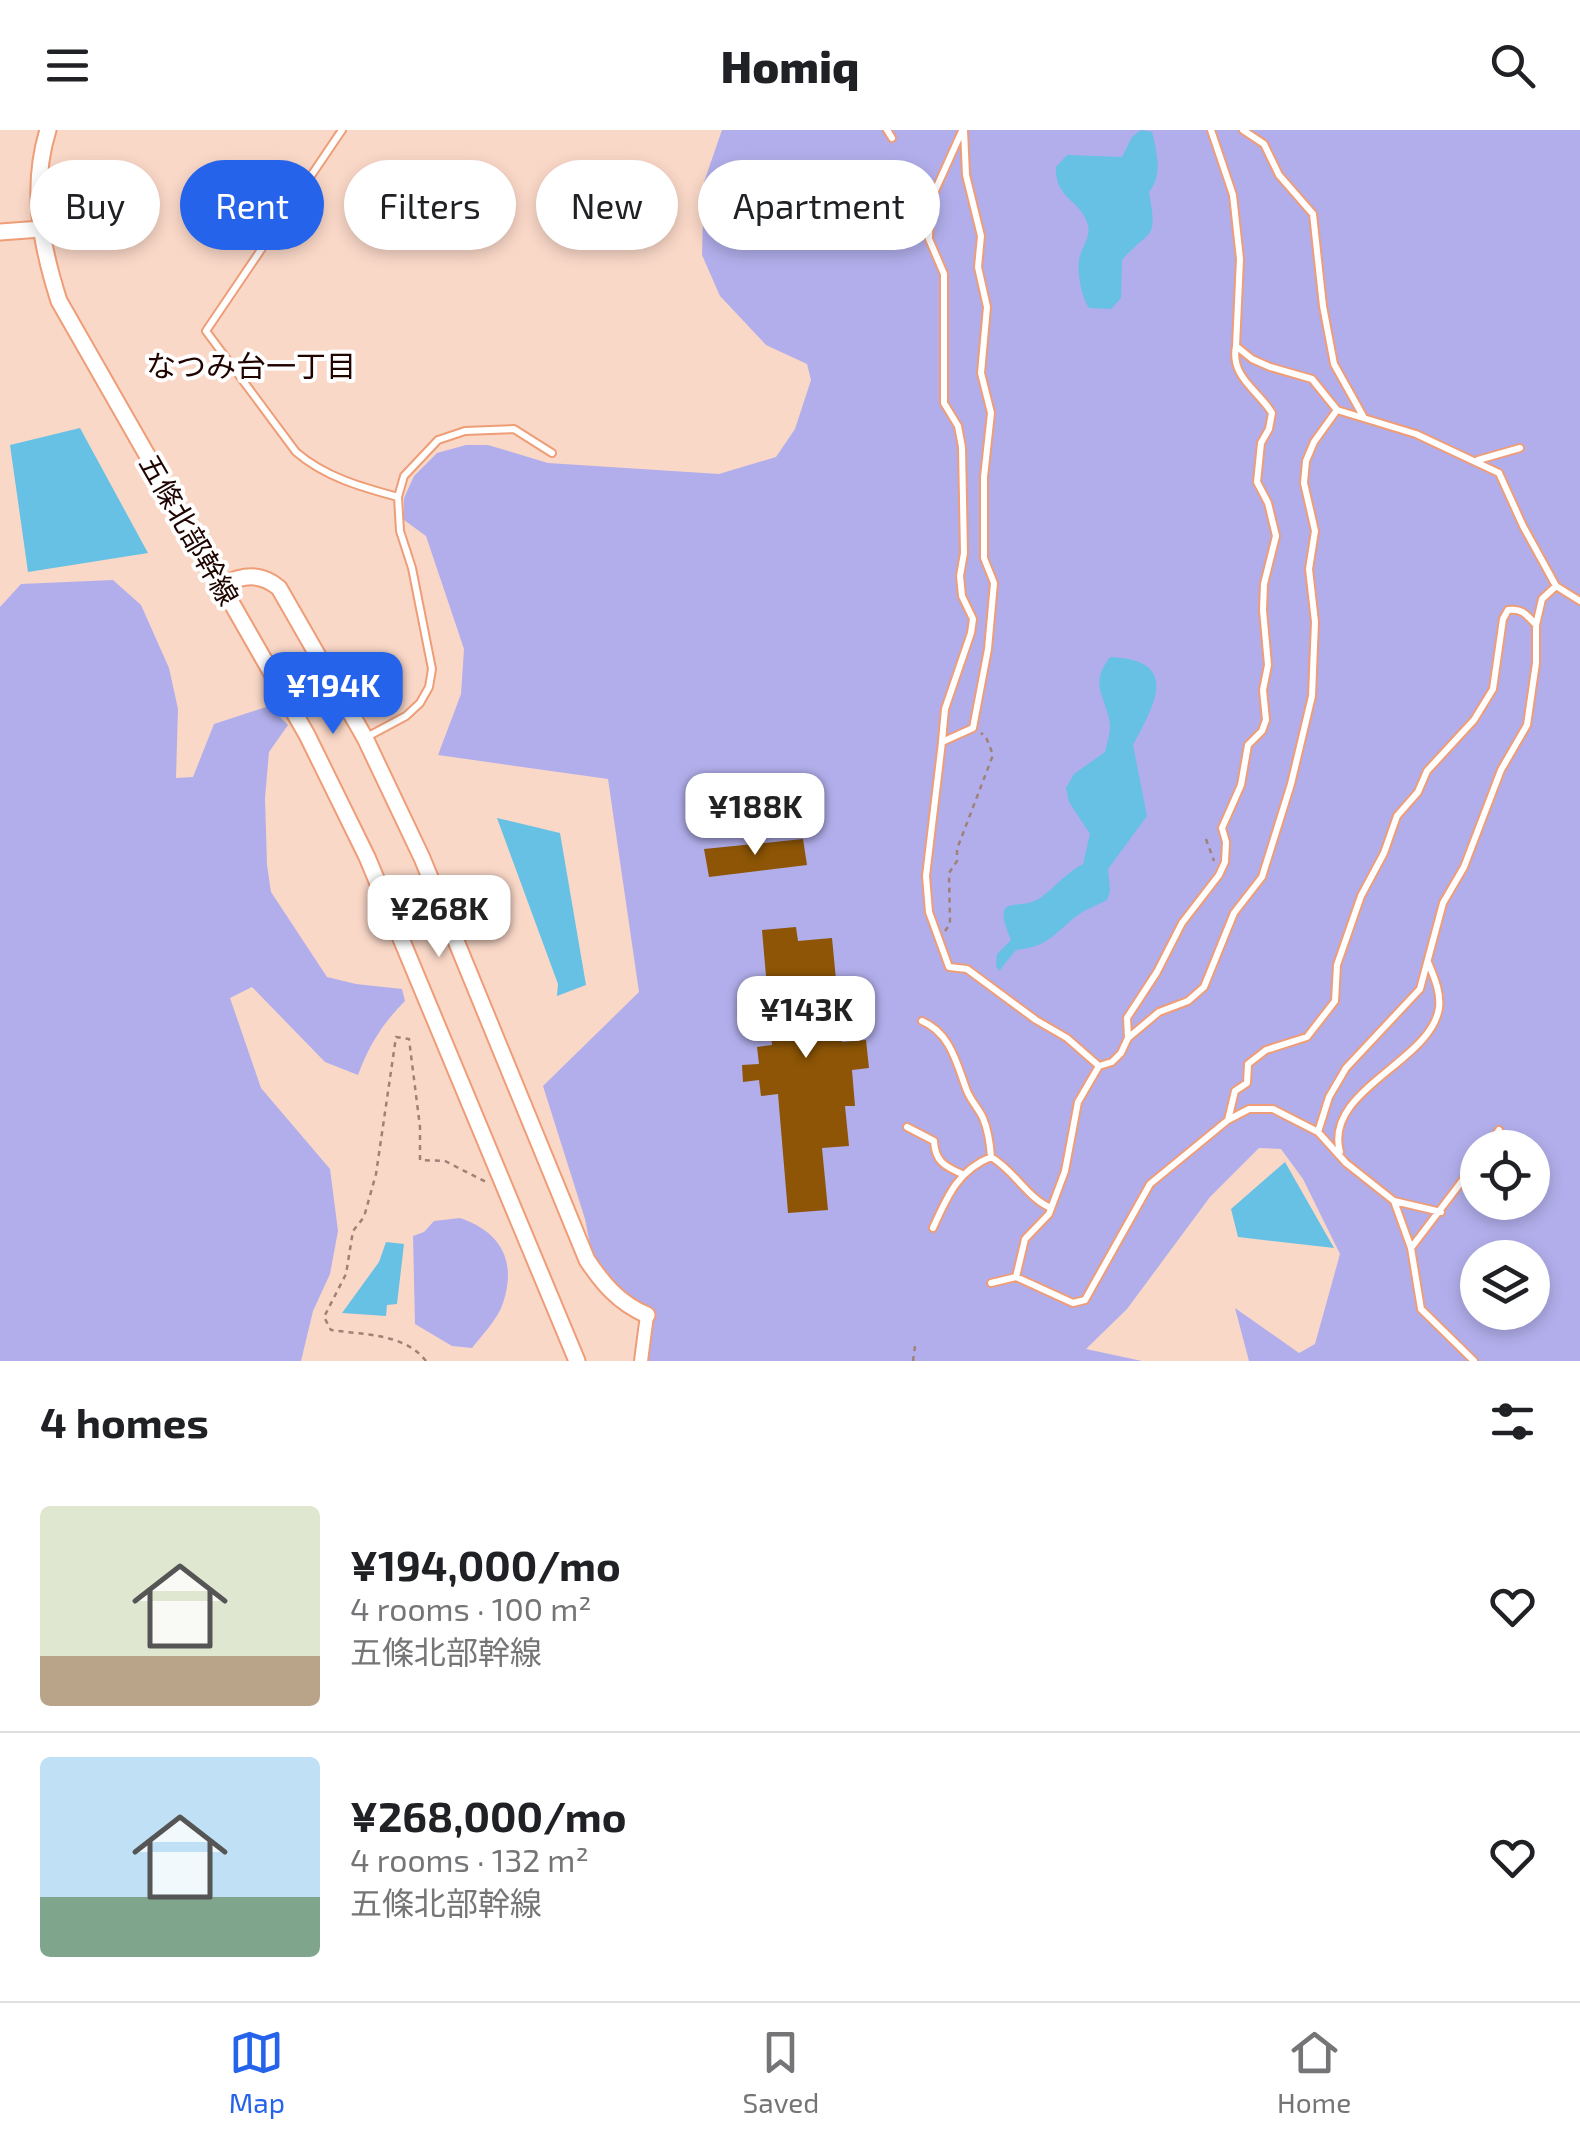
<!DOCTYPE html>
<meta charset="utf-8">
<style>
:root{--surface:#fff;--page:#f2f2f2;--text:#202124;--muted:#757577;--line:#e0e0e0;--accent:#2563eb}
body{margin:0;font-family:"Exo 2","Noto Sans JP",sans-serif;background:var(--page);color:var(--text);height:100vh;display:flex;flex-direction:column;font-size:38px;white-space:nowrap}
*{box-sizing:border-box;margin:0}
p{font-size:32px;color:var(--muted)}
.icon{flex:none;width:55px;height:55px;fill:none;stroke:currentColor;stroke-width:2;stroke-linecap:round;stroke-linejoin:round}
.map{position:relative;height:1231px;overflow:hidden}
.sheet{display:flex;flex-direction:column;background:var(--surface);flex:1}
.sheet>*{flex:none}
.guide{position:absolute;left:30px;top:30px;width:1000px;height:90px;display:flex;gap:20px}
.buttons{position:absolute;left:1460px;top:1000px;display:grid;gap:20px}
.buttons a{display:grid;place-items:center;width:90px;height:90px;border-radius:50%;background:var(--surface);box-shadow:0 5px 15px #0003;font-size:50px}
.price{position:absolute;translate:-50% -85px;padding:0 22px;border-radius:20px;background:#fff;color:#222;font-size:32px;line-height:65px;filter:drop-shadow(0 2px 5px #0008)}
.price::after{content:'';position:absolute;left:50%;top:60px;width:30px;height:22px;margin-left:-15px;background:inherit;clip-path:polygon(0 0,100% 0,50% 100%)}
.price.active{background:var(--accent);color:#fff}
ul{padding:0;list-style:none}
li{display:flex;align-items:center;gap:30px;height:250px;padding:0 40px}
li+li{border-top:2px solid var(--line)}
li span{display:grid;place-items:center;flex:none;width:280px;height:200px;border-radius:10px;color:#555}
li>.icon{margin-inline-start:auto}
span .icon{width:120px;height:120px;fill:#fffc;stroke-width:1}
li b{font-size:42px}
h2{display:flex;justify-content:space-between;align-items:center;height:120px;padding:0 40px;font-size:42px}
.pill{padding:0 35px;border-radius:45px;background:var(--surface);box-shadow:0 5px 15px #0003;font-size:35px;line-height:90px}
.pill.active{background:var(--accent);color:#fff}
header{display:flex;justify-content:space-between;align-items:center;height:130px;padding:0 40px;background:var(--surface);font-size:45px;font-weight:800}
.dock{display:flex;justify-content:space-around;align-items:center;height:140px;border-top:2px solid var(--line);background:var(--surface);font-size:28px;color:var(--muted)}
.dock a{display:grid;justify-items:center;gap:5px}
.dock .active{color:var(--accent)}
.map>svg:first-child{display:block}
.green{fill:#b1aeeb;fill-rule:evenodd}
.water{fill:#66c1e5}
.building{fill:#8d5505}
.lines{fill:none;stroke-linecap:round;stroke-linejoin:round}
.service-casing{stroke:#ee9d77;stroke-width:10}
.minor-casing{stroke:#ee9d77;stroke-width:16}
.tertiary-casing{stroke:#ee9d77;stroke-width:19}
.path{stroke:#a08176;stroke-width:2.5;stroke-dasharray:5 5;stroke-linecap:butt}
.service{stroke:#fff;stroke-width:6}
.minor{stroke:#fff;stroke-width:12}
.tertiary{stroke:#fff;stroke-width:15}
.labels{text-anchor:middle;stroke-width:8;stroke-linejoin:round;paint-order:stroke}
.street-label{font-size:28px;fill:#200400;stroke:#fff}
.neighbourhood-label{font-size:30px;fill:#200400;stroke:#fff}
</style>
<header><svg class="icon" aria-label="menu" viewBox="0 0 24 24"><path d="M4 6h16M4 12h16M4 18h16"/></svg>Homiq<svg class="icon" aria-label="search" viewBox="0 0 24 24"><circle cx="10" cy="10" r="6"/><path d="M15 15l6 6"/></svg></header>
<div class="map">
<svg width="1580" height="1231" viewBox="0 0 1580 1231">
<rect width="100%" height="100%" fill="#fad8c8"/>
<path class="green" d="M 722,0 L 1580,0 L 1580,1231 L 1249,1231 L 1235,1178 L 1299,1223 L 1315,1214 L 1340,1124 L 1303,1049 L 1281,1019 L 1259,1018 L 1210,1067 L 1127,1179 L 1086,1219 L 1142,1231 L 636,1231 L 642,1197 L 640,1174 L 620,1165 L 592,1124 L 585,1089 L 543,956 L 639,862 L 608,649 L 438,625 L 461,564 L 464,519 L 426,406 L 404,390 L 404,368 L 414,346 L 437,323 L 466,315 L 488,315 L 548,333 L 719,344 L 776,327 L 795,299 L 811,250 L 807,234 L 766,215 L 720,166 L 702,125 L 704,52 ZM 1478,1018 L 1532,1018 L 1532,1072 L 1478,1072 ZM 1478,1128 L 1532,1128 L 1532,1182 L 1478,1182 Z
M 113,450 L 141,475 L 169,538 L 178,579 L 176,648 L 193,647 L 214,594 L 269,576 L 288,595 L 269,622 L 265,668 L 267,735 L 271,762 L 327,847 L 356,854 L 402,859 L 405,871 C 383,893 369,915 358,945 L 325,932 L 252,857 L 230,868 L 261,958 L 330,1039 L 338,1101 L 330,1144 L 313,1181 L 301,1231 L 0,1231 L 0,477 L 21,454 Z
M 460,1088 C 501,1102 517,1131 503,1173 C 498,1189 482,1205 472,1218 L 452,1216 L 415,1194 L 413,1106 L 424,1102 L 434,1091 Z"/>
<path class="water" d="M 1141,0 L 1152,2 C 1157,23 1163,45 1149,62 C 1158,113 1151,97 1122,130 L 1121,168 L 1111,179 L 1089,178 C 1082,168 1077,144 1079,131 C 1080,118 1093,106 1087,92 C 1078,68 1055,69 1056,37 L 1067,25 L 1122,27 L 1132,7 Z
M 80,298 L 148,423 L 28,442 L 10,315 Z
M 1110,527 C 1180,530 1156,572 1133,615 L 1147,686 L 1108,739 L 1110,761 L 1107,770 C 1098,775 1086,779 1078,785 C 1054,803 1049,817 1016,820 L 999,841 L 996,836 L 997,824 L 1011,810 C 989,758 1020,785 1043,766 C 1057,755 1066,743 1083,734 L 1090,704 L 1069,672 L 1066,658 L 1074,644 L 1105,622 C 1107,611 1112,601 1109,589 C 1103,562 1090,554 1110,527 Z
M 497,688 L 560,703 L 586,855 L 557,866 L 558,854 Z
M 1285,1032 L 1334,1118 L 1238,1107 L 1231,1079 Z
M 386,1112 L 404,1114 L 397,1174 L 387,1175 L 386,1186 L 342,1183 L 379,1132 Z"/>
<path class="building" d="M 803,709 L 807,735 L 709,747 L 704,719 Z
M 796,797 L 798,811 L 832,808 L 842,912 L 866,910 L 869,938 L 852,940 L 855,976 L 845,976 L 849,1016 L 822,1018 L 828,1080 L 788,1083 L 778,964 L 761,966 L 759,950 L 743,952 L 742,935 L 759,934 L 757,917 L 772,915 L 762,800 Z"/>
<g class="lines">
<defs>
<path id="service" d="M 342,0 L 206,201 L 296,322 C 325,347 361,357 398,367
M 887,0 L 892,8
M 964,0 L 966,45 L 981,106 L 978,137 L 987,177 L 981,243 L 991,283 L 984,347 L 984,428 L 994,453 L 988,519 L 973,598 L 942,612 L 926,746 L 929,782 L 949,837 L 967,839 L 1036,890 L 1067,908 L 1099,936 L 1078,972 L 1065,1041 L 1049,1084 L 1025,1109 L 1016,1147 L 991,1153
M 1211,0 L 1233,65 L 1240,129 L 1236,216 L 1252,229 L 1270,237 L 1312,249 L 1337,280 L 1416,304 L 1499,343 L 1523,396 L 1556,456 L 1580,471
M 1243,0 L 1264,14 L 1279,45 L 1313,84 L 1323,176 L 1334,234 L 1363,286
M 1478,330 L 1520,318
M 365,608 L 406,586 L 420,573 L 429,557 L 432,539 L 412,438 L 400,401 L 398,367 L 404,346 L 438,310 L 465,301 L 514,299 L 552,323
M 942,611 L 945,579 L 971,503 L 973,489 L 962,466 L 960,446 L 964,423 L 962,317 L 958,296 L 944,273 L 944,144 L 929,109 L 930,72 L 962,1
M 922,891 C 951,903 957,935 967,961 C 971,971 979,979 983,988 C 988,1000 990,1013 991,1027
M 1128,908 L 1127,888 L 1157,842 L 1182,793 L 1219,745 L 1225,732 L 1226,712 L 1222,698 L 1241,655 L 1248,615 L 1262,601 L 1266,590 L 1263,560 L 1268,535 L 1263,480 L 1264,454 L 1276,406 L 1268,373 L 1257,352 L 1261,313 L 1269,299 L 1272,283 C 1258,260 1230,247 1236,216
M 1099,936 L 1112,932 L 1121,923 L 1128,908 L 1159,882 L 1188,871 L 1204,857 L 1234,783 L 1262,747 L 1291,654 L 1312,566 L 1315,492 L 1309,439 L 1315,401 L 1304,353 L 1306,331 L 1314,312 L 1337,280
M 1228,990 L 1235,961 L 1247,953 L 1248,934 L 1266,920 L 1307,907 L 1335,871 L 1337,835 L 1361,766 L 1384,723 L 1397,686 L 1418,662 L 1427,641 L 1474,590 L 1493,559 L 1503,489 L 1508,480 C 1522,478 1527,485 1536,495
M 907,997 L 934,1011 C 935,1031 944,1036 962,1044
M 1318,1002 L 1329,967 L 1346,938 L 1420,859 L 1443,773 L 1464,737 L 1501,640 L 1527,595 L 1536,533 L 1536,495 L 1542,469 L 1556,456
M 1487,1018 L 1499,1000
M 1340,1022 C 1323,960 1431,932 1439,878 C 1441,862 1434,847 1428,832
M 1394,1071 L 1441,1082
M 933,1098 C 947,1067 958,1040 991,1027 C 1014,1040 1027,1068 1051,1078
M 1411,1118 L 1478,1030
M 1016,1147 L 1073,1173 L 1085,1170 L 1150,1054 L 1228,990 L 1249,979 L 1273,979 L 1318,1002 L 1346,1033 L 1394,1071 L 1411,1118 L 1421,1179 L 1474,1231"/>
<path id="minor" d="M 641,1231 L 647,1185"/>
<path id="tertiary" d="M 48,0 C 30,58 41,115 59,171 L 307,605 L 367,727 L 577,1231
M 0,102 L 41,99
M 221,455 C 243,445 260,442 279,458 L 365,608 L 422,728 L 587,1130 C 603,1154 619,1173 647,1185"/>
</defs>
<use href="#service" class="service-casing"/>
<use href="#minor" class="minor-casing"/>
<use href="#tertiary" class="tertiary-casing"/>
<path class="path" d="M 908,48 L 921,62
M 1206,709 L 1214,731
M 945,801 L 950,794 L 949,743 L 957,731 L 957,719 L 993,625 L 986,607 L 981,603
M 426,1231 C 404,1203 364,1205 331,1200 L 324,1187 L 346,1144 L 353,1101 L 364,1087 L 376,1044 L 396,907 L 409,909 L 420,997 L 420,1030 L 445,1031 L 488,1053
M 913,1231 L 915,1216"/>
<use href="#service" class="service"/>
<use href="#minor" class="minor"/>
<use href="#tertiary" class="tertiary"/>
</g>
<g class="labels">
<g class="street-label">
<text transform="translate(189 400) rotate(60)" y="10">五條北部幹線</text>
</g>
<g class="neighbourhood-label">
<text x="251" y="247">なつみ台一丁目</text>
</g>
</g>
</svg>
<div class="buttons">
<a><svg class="icon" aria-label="locate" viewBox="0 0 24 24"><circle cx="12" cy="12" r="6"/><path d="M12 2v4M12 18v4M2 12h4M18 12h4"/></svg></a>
<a><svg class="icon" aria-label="layers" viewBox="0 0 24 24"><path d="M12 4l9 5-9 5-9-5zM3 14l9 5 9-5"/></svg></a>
</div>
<b class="price active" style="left:333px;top:607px">¥194K</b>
<b class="price" style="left:755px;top:728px">¥188K</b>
<b class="price" style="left:439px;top:830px">¥268K</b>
<b class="price" style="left:806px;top:931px">¥143K</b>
<div class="guide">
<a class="pill">Buy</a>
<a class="pill active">Rent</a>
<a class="pill">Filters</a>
<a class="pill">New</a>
<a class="pill">Apartment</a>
</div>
</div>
<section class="sheet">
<h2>4 homes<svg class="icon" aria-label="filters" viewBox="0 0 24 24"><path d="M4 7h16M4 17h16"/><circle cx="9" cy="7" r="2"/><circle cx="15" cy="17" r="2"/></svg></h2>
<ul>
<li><span style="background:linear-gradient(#dfe7d0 75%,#b9a48a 0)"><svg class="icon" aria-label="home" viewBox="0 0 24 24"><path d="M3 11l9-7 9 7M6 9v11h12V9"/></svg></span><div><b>¥194,000/mo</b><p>4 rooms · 100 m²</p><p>五條北部幹線</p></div><svg class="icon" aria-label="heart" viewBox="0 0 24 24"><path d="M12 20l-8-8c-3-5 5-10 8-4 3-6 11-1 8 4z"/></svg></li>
<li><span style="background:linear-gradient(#bfe0f5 70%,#7fa58c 0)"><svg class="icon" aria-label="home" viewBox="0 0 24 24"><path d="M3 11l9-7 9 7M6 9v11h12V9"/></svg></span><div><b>¥268,000/mo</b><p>4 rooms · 132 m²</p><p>五條北部幹線</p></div><svg class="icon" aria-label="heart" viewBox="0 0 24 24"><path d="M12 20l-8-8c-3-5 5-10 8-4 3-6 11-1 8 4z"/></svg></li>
</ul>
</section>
<nav class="dock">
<a class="active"><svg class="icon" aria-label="map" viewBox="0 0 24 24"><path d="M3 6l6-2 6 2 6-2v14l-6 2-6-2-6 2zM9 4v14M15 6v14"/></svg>Map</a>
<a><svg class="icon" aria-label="saved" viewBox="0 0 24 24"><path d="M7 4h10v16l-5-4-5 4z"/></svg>Saved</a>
<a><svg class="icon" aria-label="home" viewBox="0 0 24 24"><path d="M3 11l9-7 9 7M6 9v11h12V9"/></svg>Home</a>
</nav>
